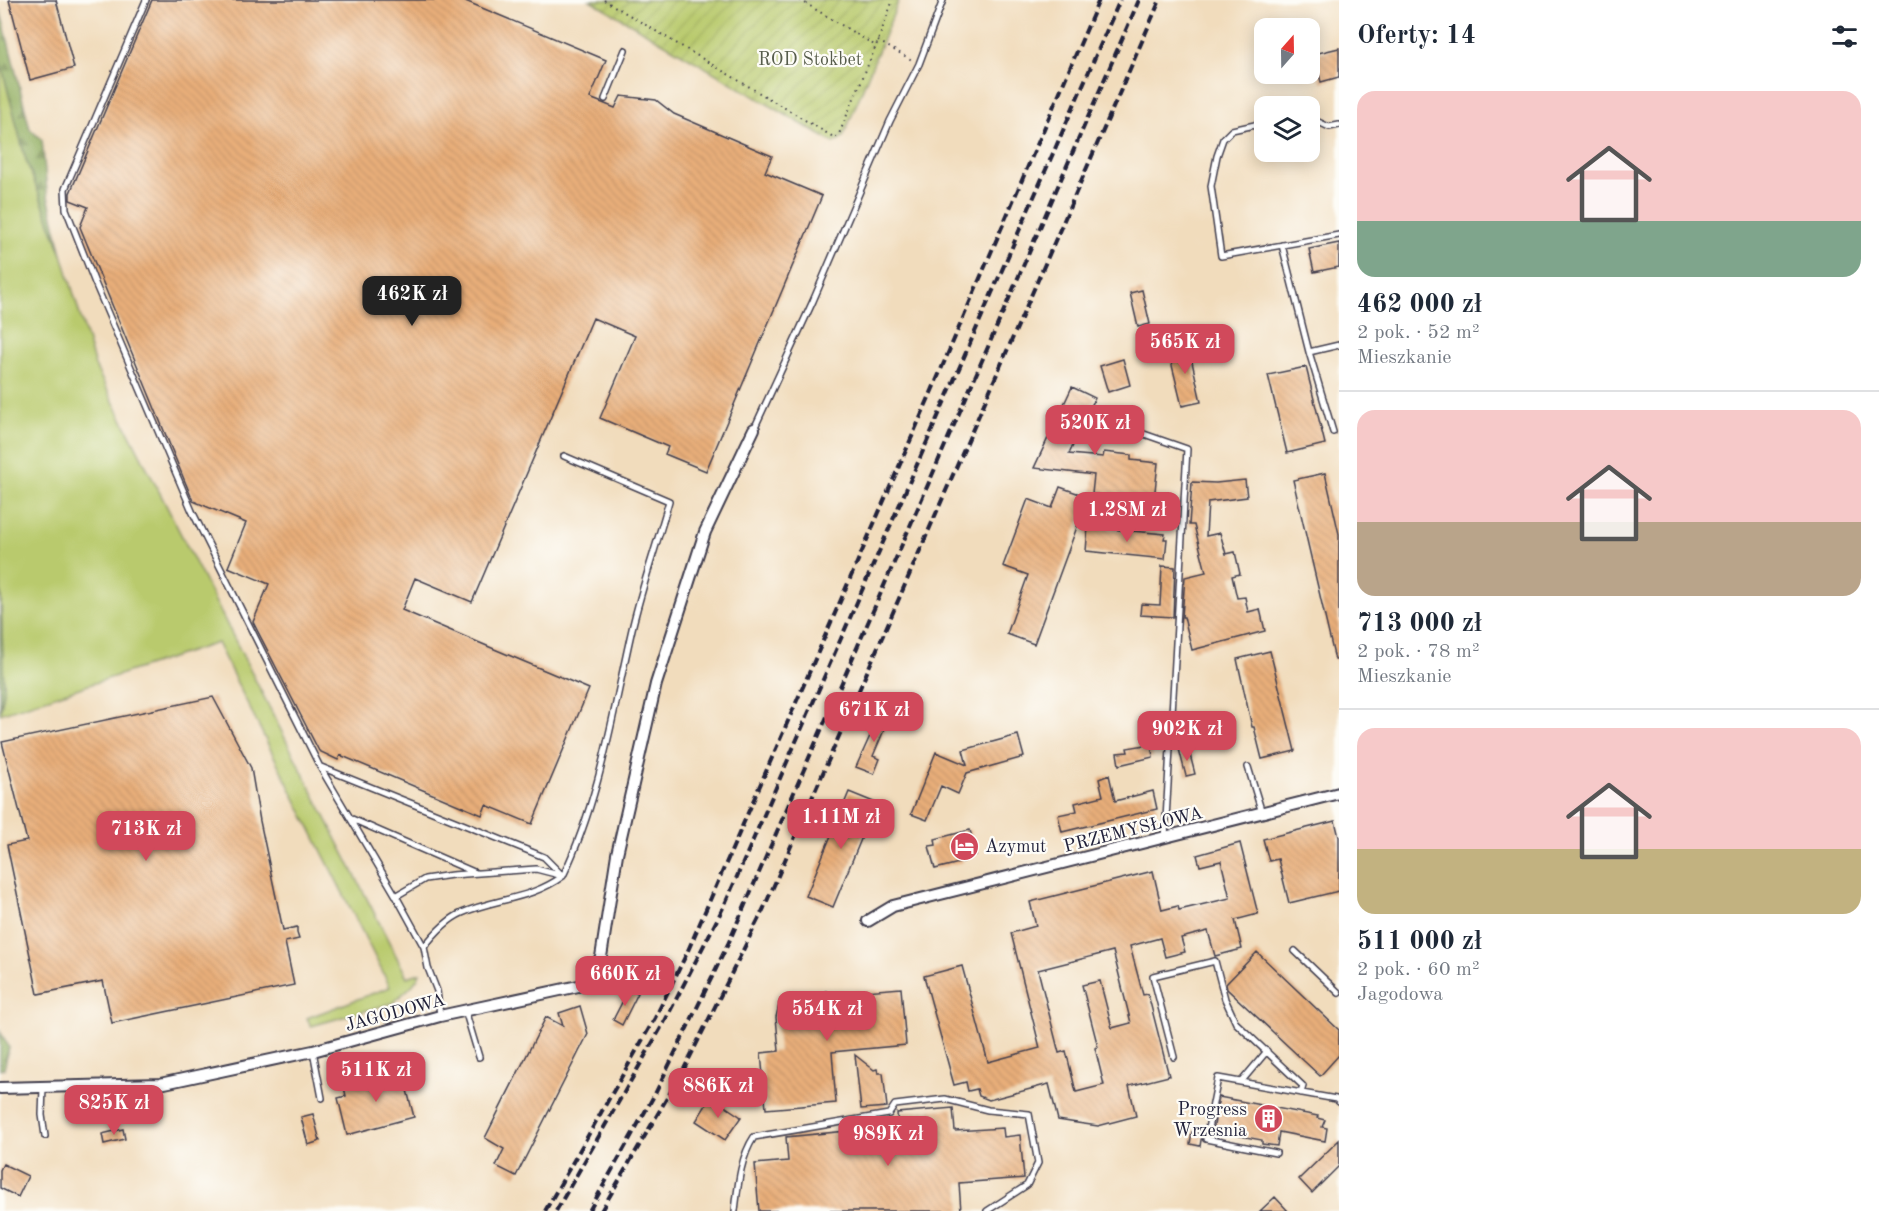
<!DOCTYPE html>
<html lang="pl">
<meta charset="utf-8">
<style>
:root{--surface:#fff;--page:#f6f6f7;--text:#1f2937;--muted:#747a83;--line:#e0e1e3;--accent:#d1495b}
body{margin:0;font-family:"Old Standard TT",serif;background:var(--page);color:var(--text);height:100vh;display:flex;flex-direction:column;font-size:22px;white-space:nowrap}
*{box-sizing:border-box;margin:0}
p{font-size:20px;color:var(--muted)}
.icon{flex:none;width:33px;height:33px;fill:none;stroke:currentColor;stroke-width:2;stroke-linecap:round;stroke-linejoin:round}
.map{position:relative;flex:1;overflow:hidden}
.details{display:flex;flex-direction:column;background:var(--surface);width:540px}
.details>*{flex:none}
.needle{width:39px;rotate:20deg}
.fabs{position:absolute;left:1254px;top:18px;display:grid;gap:12px}
.fabs a{display:grid;place-items:center;width:66px;height:66px;border-radius:12px;background:var(--surface);box-shadow:0 3px 15px #0003;font-size:30px}
.price{position:absolute;translate:-50% -51px;padding:0 14px;border-radius:12px;background:var(--accent);color:#fff;font-size:20px;line-height:39px;filter:drop-shadow(0 2px 3px #0008)}
.price::after{content:'';position:absolute;left:50%;top:36px;width:18px;height:14px;margin-left:-9px;background:inherit;clip-path:polygon(0 0,100% 0,50% 100%)}
.price.active{background:#222;color:#fff}
ul{padding:0;list-style:none}
li{display:grid;align-content:center;gap:12px;height:318px;padding:0 18px}
li+li{border-top:2px solid var(--line)}
li span{display:grid;place-items:center;height:186px;border-radius:18px;color:#555}
li>.icon{margin-inline-start:auto}
span .icon{width:108px;height:108px;fill:#fffc;stroke-width:1}
li b{font-size:26px}
h2{display:flex;justify-content:space-between;align-items:center;height:72px;padding:0 18px;font-size:26px}
main{display:flex;flex:1;min-height:0}
.map>svg:first-child{display:block}
.grass{fill:#b9ca6d;stroke:#6e7654;stroke-width:1.5}
.forest{fill:url(#forest-firs);stroke:#5a684e;stroke-width:1.5}
.garden{fill:url(#garden-furrows);stroke:#6e7654;stroke-width:1.5}
.building{fill:url(#building-back-hatch);fill-rule:evenodd}
.lines{fill:none;stroke-linecap:round;stroke-linejoin:round}
.service-casing{stroke:#413e4e;stroke-width:8}
.minor-casing{stroke:#413e4e;stroke-width:14}
.path{stroke:#413e4e;stroke-width:2;stroke-dasharray:1.5 4.5;stroke-linecap:butt}
.service{stroke:#fff;stroke-width:5}
.minor{stroke:#fff;stroke-width:10}
.rail{stroke:#22223b;stroke-width:4;stroke-dasharray:9 4.5;stroke-linecap:butt}
.labels{text-anchor:middle;stroke-width:4.5;stroke-linejoin:round;paint-order:stroke}
.park-label{font-size:18px;fill:#575d4c;stroke:#fdfcf7}
.street-label{font-size:18px;fill:#22223b;stroke:#fdfcf7}
.poi-label{font-size:18px;fill:#22223b;stroke:#fdfcf7;text-anchor:start}
</style>
<main>
<div class="map">
<svg width="1339" height="1211" viewBox="0 0 1339 1211">
<defs>
<pattern id="forest-firs" width="22" height="20" patternUnits="userSpaceOnUse" patternTransform="scale(1.5)"><rect width="22" height="20" fill="#92ae60"/><path d="M5 1l3.5 6h-7zM16 11l3.5 6h-7z" fill="#778d50"/></pattern>
<pattern id="garden-furrows" width="10" height="10" patternUnits="userSpaceOnUse" patternTransform="scale(1.5)"><rect width="10" height="10" fill="#b9ca6d"/><path d="M-1 1l2-2M0 10L10 0M9 11l2-2" fill="none" stroke="#9fad5f"/></pattern>
<pattern id="building-back-hatch" width="6" height="6" patternUnits="userSpaceOnUse" patternTransform="scale(1.5)"><rect width="6" height="6" fill="#e8ae79"/><path d="M-1 5l2 2M0 0l6 6M5-1l2 2" fill="none" stroke="#c7956a"/></pattern>
</defs>
<rect width="100%" height="100%" fill="#fdfcf7"/>
<filter id="ink" filterUnits="userSpaceOnUse"><feTurbulence type="fractalNoise" baseFrequency=".0167" numOctaves="2"/><feDisplacementMap in="SourceGraphic" scale="12" xChannelSelector="R" yChannelSelector="G"/><feConvolveMatrix kernelMatrix="1 2 1 2 8 2 1 2 1" color-interpolation-filters="sRGB"/></filter>
<filter id="wash" filterUnits="userSpaceOnUse"><feTurbulence type="fractalNoise" baseFrequency=".008" numOctaves="4" result="noise"/><feDisplacementMap in="SourceGraphic" scale="24" xChannelSelector="R" yChannelSelector="G"/><feGaussianBlur stdDeviation="1.35" result="paint"/><feColorMatrix in="noise" values="0 0 0 0 0 0 0 0 0 0 0 0 0 0 0 0 0 1.4 0 .05"/><feComposite in="paint" operator="in"/></filter>
<g filter="url(#wash)">
<rect width="100%" height="100%" fill="#f1dcbc"/>
<path class="grass" d="M 0,60 L 25,157 L 62,254 L 95,366 L 407,977 L 420,973 C 416,986 402,993 393,1003 L 311,1026 L 307,1018 L 390,987 L 217,643 L 0,714 L 4,692 L 0,567 Z"/>
<path class="forest" d="M 0,9 L 30,129 L 42,140 L 47,192 L 62,254 L 25,157 L 0,60 Z
M 0,567 L 4,692 L 0,712 Z
M 0,1031 L 9,1047 L 4,1069 L 0,1070 Z"/>
<path class="garden" d="M 590,0 L 899,0 L 843,137 L 834,143 Z"/>
<g id="blocks">
<path class="building" d="M 9,0 L 56,0 L 74,68 L 30,80 Z
M 152,0 L 463,0 L 606,60 L 590,98 L 615,108 L 621,96 L 656,100 L 674,114 L 772,156 L 765,172 L 822,196 L 706,471 L 665,454 L 668,447 L 600,418 L 635,336 L 593,318 L 472,602 L 415,578 L 402,610 L 589,689 L 532,824 L 486,805 L 482,815 L 340,755 L 338,760 L 319,751 L 253,622 L 269,584 L 228,567 L 246,523 L 193,501 L 80,227 L 88,207 L 70,200 L 70,193 Z
M 1339,48 L 1339,77 L 1321,82 L 1314,54 Z
M 1339,243 L 1339,267 L 1314,272 L 1309,249 Z
M 1142,290 L 1150,324 L 1138,327 L 1130,293 Z
M 1188,344 L 1201,402 L 1182,406 L 1168,349 Z
M 1123,359 L 1130,385 L 1108,392 L 1100,366 Z
M 1306,367 L 1325,444 L 1287,453 L 1268,375 Z
M 1072,387 L 1095,398 L 1069,454 L 1103,457 L 1104,452 L 1131,455 L 1131,460 L 1158,463 L 1154,500 L 1092,494 L 1094,475 L 1034,468 Z
M 1325,473 L 1339,534 L 1339,660 L 1335,660 L 1293,480 Z
M 1245,480 L 1247,497 L 1208,502 L 1206,536 L 1220,533 L 1226,554 L 1235,552 L 1240,574 L 1232,576 L 1237,598 L 1245,597 L 1248,612 L 1260,609 L 1265,631 L 1192,650 L 1184,617 L 1182,617 L 1185,577 L 1206,572 L 1194,525 L 1189,525 L 1192,482 L 1216,483 Z
M 1060,487 L 1088,497 L 1034,644 L 1007,634 L 1028,575 L 1003,566 L 1028,499 L 1052,508 Z
M 1088,527 L 1165,534 L 1164,539 L 1167,539 L 1165,559 L 1086,551 Z
M 1162,566 L 1175,567 L 1173,617 L 1140,615 L 1141,604 L 1160,605 Z
M 1270,651 L 1295,751 L 1262,759 L 1254,727 L 1252,727 L 1237,659 Z
M 213,697 L 251,768 L 260,821 L 283,930 L 297,927 L 297,933 L 299,939 L 285,942 L 294,985 L 112,1023 L 103,981 L 38,994 L 7,845 L 27,841 L 2,742 Z
M 884,705 L 893,709 L 873,756 L 880,759 L 874,774 L 856,767 Z
M 1018,735 L 1024,757 L 967,773 L 958,794 L 941,786 L 927,820 L 911,814 L 936,752 L 967,765 L 963,750 Z
M 1151,744 L 1153,757 L 1119,765 L 1117,753 L 1128,752 L 1127,748 Z
M 1188,747 L 1195,774 L 1186,776 L 1179,749 Z
M 1109,775 L 1115,801 L 1153,791 L 1157,809 L 1062,832 L 1058,815 L 1077,811 L 1075,803 L 1103,796 L 1099,779 Z
M 849,792 L 876,803 L 833,907 L 806,896 Z
M 1335,821 L 1339,837 L 1339,891 L 1289,903 L 1278,859 L 1269,861 L 1263,839 Z
M 970,830 L 976,855 L 962,858 L 963,862 L 935,869 L 929,846 L 936,845 L 935,839 Z
M 1240,843 L 1258,914 L 1235,920 L 1242,949 L 1215,956 L 1208,931 L 1181,938 L 1185,952 L 1165,957 L 1160,938 L 1130,946 L 1143,995 L 1148,994 L 1169,1076 L 1129,1086 L 1136,1116 L 1098,1126 L 1077,1123 L 1058,1120 L 1049,1084 L 989,1100 L 979,1096 L 977,1089 L 968,1091 L 966,1082 L 954,1085 L 924,976 L 962,966 L 988,1062 L 1040,1048 L 1011,933 L 1036,926 L 1030,902 L 1153,871 L 1162,910 L 1178,906 L 1179,910 L 1230,898 L 1221,861 L 1200,866 L 1197,855 ZM 1113,951 L 1131,1023 L 1112,1028 L 1100,981 L 1082,985 L 1098,1047 L 1095,1048 L 1104,1085 L 1076,1092 L 1066,1051 L 1059,1053 L 1038,970 Z
M 1257,952 L 1339,1030 L 1339,1055 L 1320,1076 L 1227,989 L 1226,984 Z
M 901,988 L 906,1045 L 832,1052 L 836,1103 L 766,1109 L 761,1053 L 779,1051 L 776,1017 L 780,1001 L 789,1003 L 803,1001 L 826,991 L 829,994 Z
M 629,989 L 638,993 L 622,1025 L 613,1020 Z
M 580,1006 L 588,1034 L 516,1176 L 496,1166 L 504,1149 L 485,1138 L 546,1017 L 563,1026 L 559,1013 Z
M 855,1055 L 874,1070 L 877,1069 L 878,1073 L 883,1073 L 887,1107 L 861,1109 Z
M 402,1071 L 414,1117 L 347,1135 L 338,1098 L 346,1096 L 344,1087 Z
M 711,1097 L 741,1117 L 725,1140 L 696,1121 Z
M 1219,1097 L 1318,1116 L 1317,1118 L 1325,1120 L 1322,1127 L 1327,1128 L 1325,1141 L 1279,1132 L 1277,1146 L 1262,1144 L 1262,1140 L 1213,1131 Z
M 953,1108 L 955,1131 L 1003,1128 L 1004,1137 L 1020,1135 L 1024,1178 L 959,1183 L 961,1211 L 759,1211 L 755,1164 L 788,1161 L 786,1137 L 898,1126 L 897,1113 Z
M 313,1114 L 320,1141 L 308,1145 L 301,1117 Z
M 123,1129 L 125,1139 L 104,1144 L 102,1134 Z
M 1192,1132 L 1202,1134 L 1200,1146 L 1190,1144 Z
M 1339,1140 L 1339,1166 L 1312,1193 L 1299,1179 Z
M 3,1164 L 28,1176 L 18,1197 L 0,1188 L 0,1170 Z
M 1275,1197 L 1288,1211 L 1260,1211 Z"/>
</g>
</g>
<g filter="url(#ink)">
<use href="#blocks" fill-opacity="0" stroke="#413e4e" stroke-width="1.5"/>
<g class="lines">
<defs>
<path id="service" d="M 146,0 L 65,189 L 66,209 L 95,283 L 192,511 L 320,767 L 396,896 L 424,947 L 428,968 L 437,991 L 440,1015
M 605,99 L 625,50
M 1310,118 L 1329,127 L 1339,125
M 1264,123 L 1232,130 L 1223,139 L 1217,156 L 1211,186 L 1221,256 L 1339,235
M 1282,245 L 1309,352
M 754,429 L 813,301 L 890,121 L 919,64 L 943,0
M 1333,432 L 1309,352 L 1339,345
M 1144,434 L 1187,449 L 1165,837
M 321,767 L 544,857 L 563,876 C 530,900 497,898 462,913 C 446,920 434,934 424,947
M 1248,767 L 1262,813
M 352,819 L 476,873
M 396,896 L 425,879 L 452,875 L 536,869 L 563,876 C 600,799 613,712 632,629 C 642,586 657,544 669,501 L 564,456
M 1295,951 L 1339,993
M 465,1010 L 479,1057
M 313,1051 L 322,1098
M 1174,1057 L 1153,976 L 1215,961 L 1225,999 L 1236,1023 L 1303,1086 L 1301,1093
M 1241,1082 L 1267,1051
M 43,1087 L 42,1115 L 45,1136
M 1276,1153 L 1206,1139 L 1218,1078 L 1336,1099 L 1339,1102
M 735,1211 C 738,1186 740,1158 754,1137 L 889,1114 L 895,1105 L 945,1099 L 988,1110 L 1029,1114 L 1038,1163 L 1027,1185 L 987,1211"/>
<path id="minor" d="M 868,921 L 893,906 L 1339,793
M 0,1088 L 160,1084 L 313,1051 L 440,1016 L 583,985 L 601,957 L 617,854 L 656,684 L 705,532 L 754,429"/>
</defs>
<use href="#service" class="service-casing"/>
<use href="#minor" class="minor-casing"/>
<path class="path" d="M 604,0 L 835,138 L 839,134 L 876,46
M 800,0 L 876,46 L 893,0
M 878,41 L 912,60"/>
<use href="#service" class="service"/>
<use href="#minor" class="minor"/>
<path class="rail" d="M 545,1211 L 655,1018 L 686,955 L 931,393 L 1099,0
M 556,1211 L 665,1021 L 725,904 L 1120,0
M 589,1211 L 655,1094 L 728,944 L 1139,0
M 601,1211 L 684,1069 L 764,908 L 1160,0"/>
</g>
</g>
<defs>
<symbol id="hotel-disc" viewBox="-11 -11 22 22"><circle r="9.5" fill="#d1495b" stroke="#fdfcf7"/><path d="M-6-4.5h1.5V1H6V5H4.5V3h-9V5H-6ZM-4 0a1.8 1.8 0 1 1 3.6 0ZM.5 0V-2.5h3Q6-2.5 6 0Z" fill="#fff"/></symbol>
<symbol id="building-disc" viewBox="-11 -11 22 22"><circle r="9.5" fill="#d1495b" stroke="#fdfcf7"/><path d="M-4-6H4V6H1V3H-1V6H-4ZM-2.5-4.3h1.7v1.8h-1.7ZM.8-4.3h1.7v1.8H.8ZM-2.5-1h1.7V.8h-1.7ZM.8-1h1.7V.8H.8Z" fill="#fff"/></symbol>
</defs>
<g fill-rule="evenodd">
<use href="#hotel-disc" x="948" y="830" width="33" height="33"/>
<use href="#building-disc" x="1252" y="1102" width="33" height="33"/>
</g>
<g class="labels">
<g class="park-label">
<text x="810" y="65">ROD Stokbet</text>
</g>
<g class="street-label">
<text transform="translate(1133 829) rotate(-14)" y="6">PRZEMYSŁOWA</text>
<text transform="translate(395 1012) rotate(-15)" y="6">JAGODOWA</text>
</g>
<g class="poi-label">
<text x="985" y="852">Azymut</text>
<text x="1247" y="1115" text-anchor="end">Progress<tspan x="1247" dy="21">Wrzesnia</tspan></text>
</g>
</g>
</svg>
<div class="fabs">
<a><svg class="needle" viewBox="-14 -14 28 28"><path d="M0-13l5 13h-10z" fill="#e53935"/><path d="M0 13l5-13h-10z" fill="#747a83"/></svg></a>
<a><svg class="icon" aria-label="layers" viewBox="0 0 24 24"><path d="M12 4l9 5-9 5-9-5zM3 14l9 5 9-5"/></svg></a>
</div>
<b class="price active" style="left:412px;top:327px">462K zł</b>
<b class="price" style="left:1185px;top:375px">565K zł</b>
<b class="price" style="left:1095px;top:456px">520K zł</b>
<b class="price" style="left:1127px;top:543px">1.28M zł</b>
<b class="price" style="left:874px;top:743px">671K zł</b>
<b class="price" style="left:1187px;top:762px">902K zł</b>
<b class="price" style="left:841px;top:850px">1.11M zł</b>
<b class="price" style="left:146px;top:862px">713K zł</b>
<b class="price" style="left:625px;top:1007px">660K zł</b>
<b class="price" style="left:827px;top:1042px">554K zł</b>
<b class="price" style="left:376px;top:1103px">511K zł</b>
<b class="price" style="left:718px;top:1119px">886K zł</b>
<b class="price" style="left:114px;top:1136px">825K zł</b>
<b class="price" style="left:888px;top:1167px">989K zł</b>
</div>
<section class="details">
<h2>Oferty: 14<svg class="icon" aria-label="filters" viewBox="0 0 24 24"><path d="M4 7h16M4 17h16"/><circle cx="9" cy="7" r="2"/><circle cx="15" cy="17" r="2"/></svg></h2>
<ul>
<li><span style="background:linear-gradient(#f6c9c9 70%,#7fa58c 0)"><svg class="icon" aria-label="home" viewBox="0 0 24 24"><path d="M3 11l9-7 9 7M6 9v11h12V9"/></svg></span><div><b>462 000 zł</b><p>2 pok. · 52 m²</p><p>Mieszkanie</p></div></li>
<li><span style="background:linear-gradient(#f6c9c9 60%,#b9a48a 0)"><svg class="icon" aria-label="home" viewBox="0 0 24 24"><path d="M3 11l9-7 9 7M6 9v11h12V9"/></svg></span><div><b>713 000 zł</b><p>2 pok. · 78 m²</p><p>Mieszkanie</p></div></li>
<li><span style="background:linear-gradient(#f6c9c9 65%,#c2b280 0)"><svg class="icon" aria-label="home" viewBox="0 0 24 24"><path d="M3 11l9-7 9 7M6 9v11h12V9"/></svg></span><div><b>511 000 zł</b><p>2 pok. · 60 m²</p><p>Jagodowa</p></div></li>
</ul>
</section>
</main>
